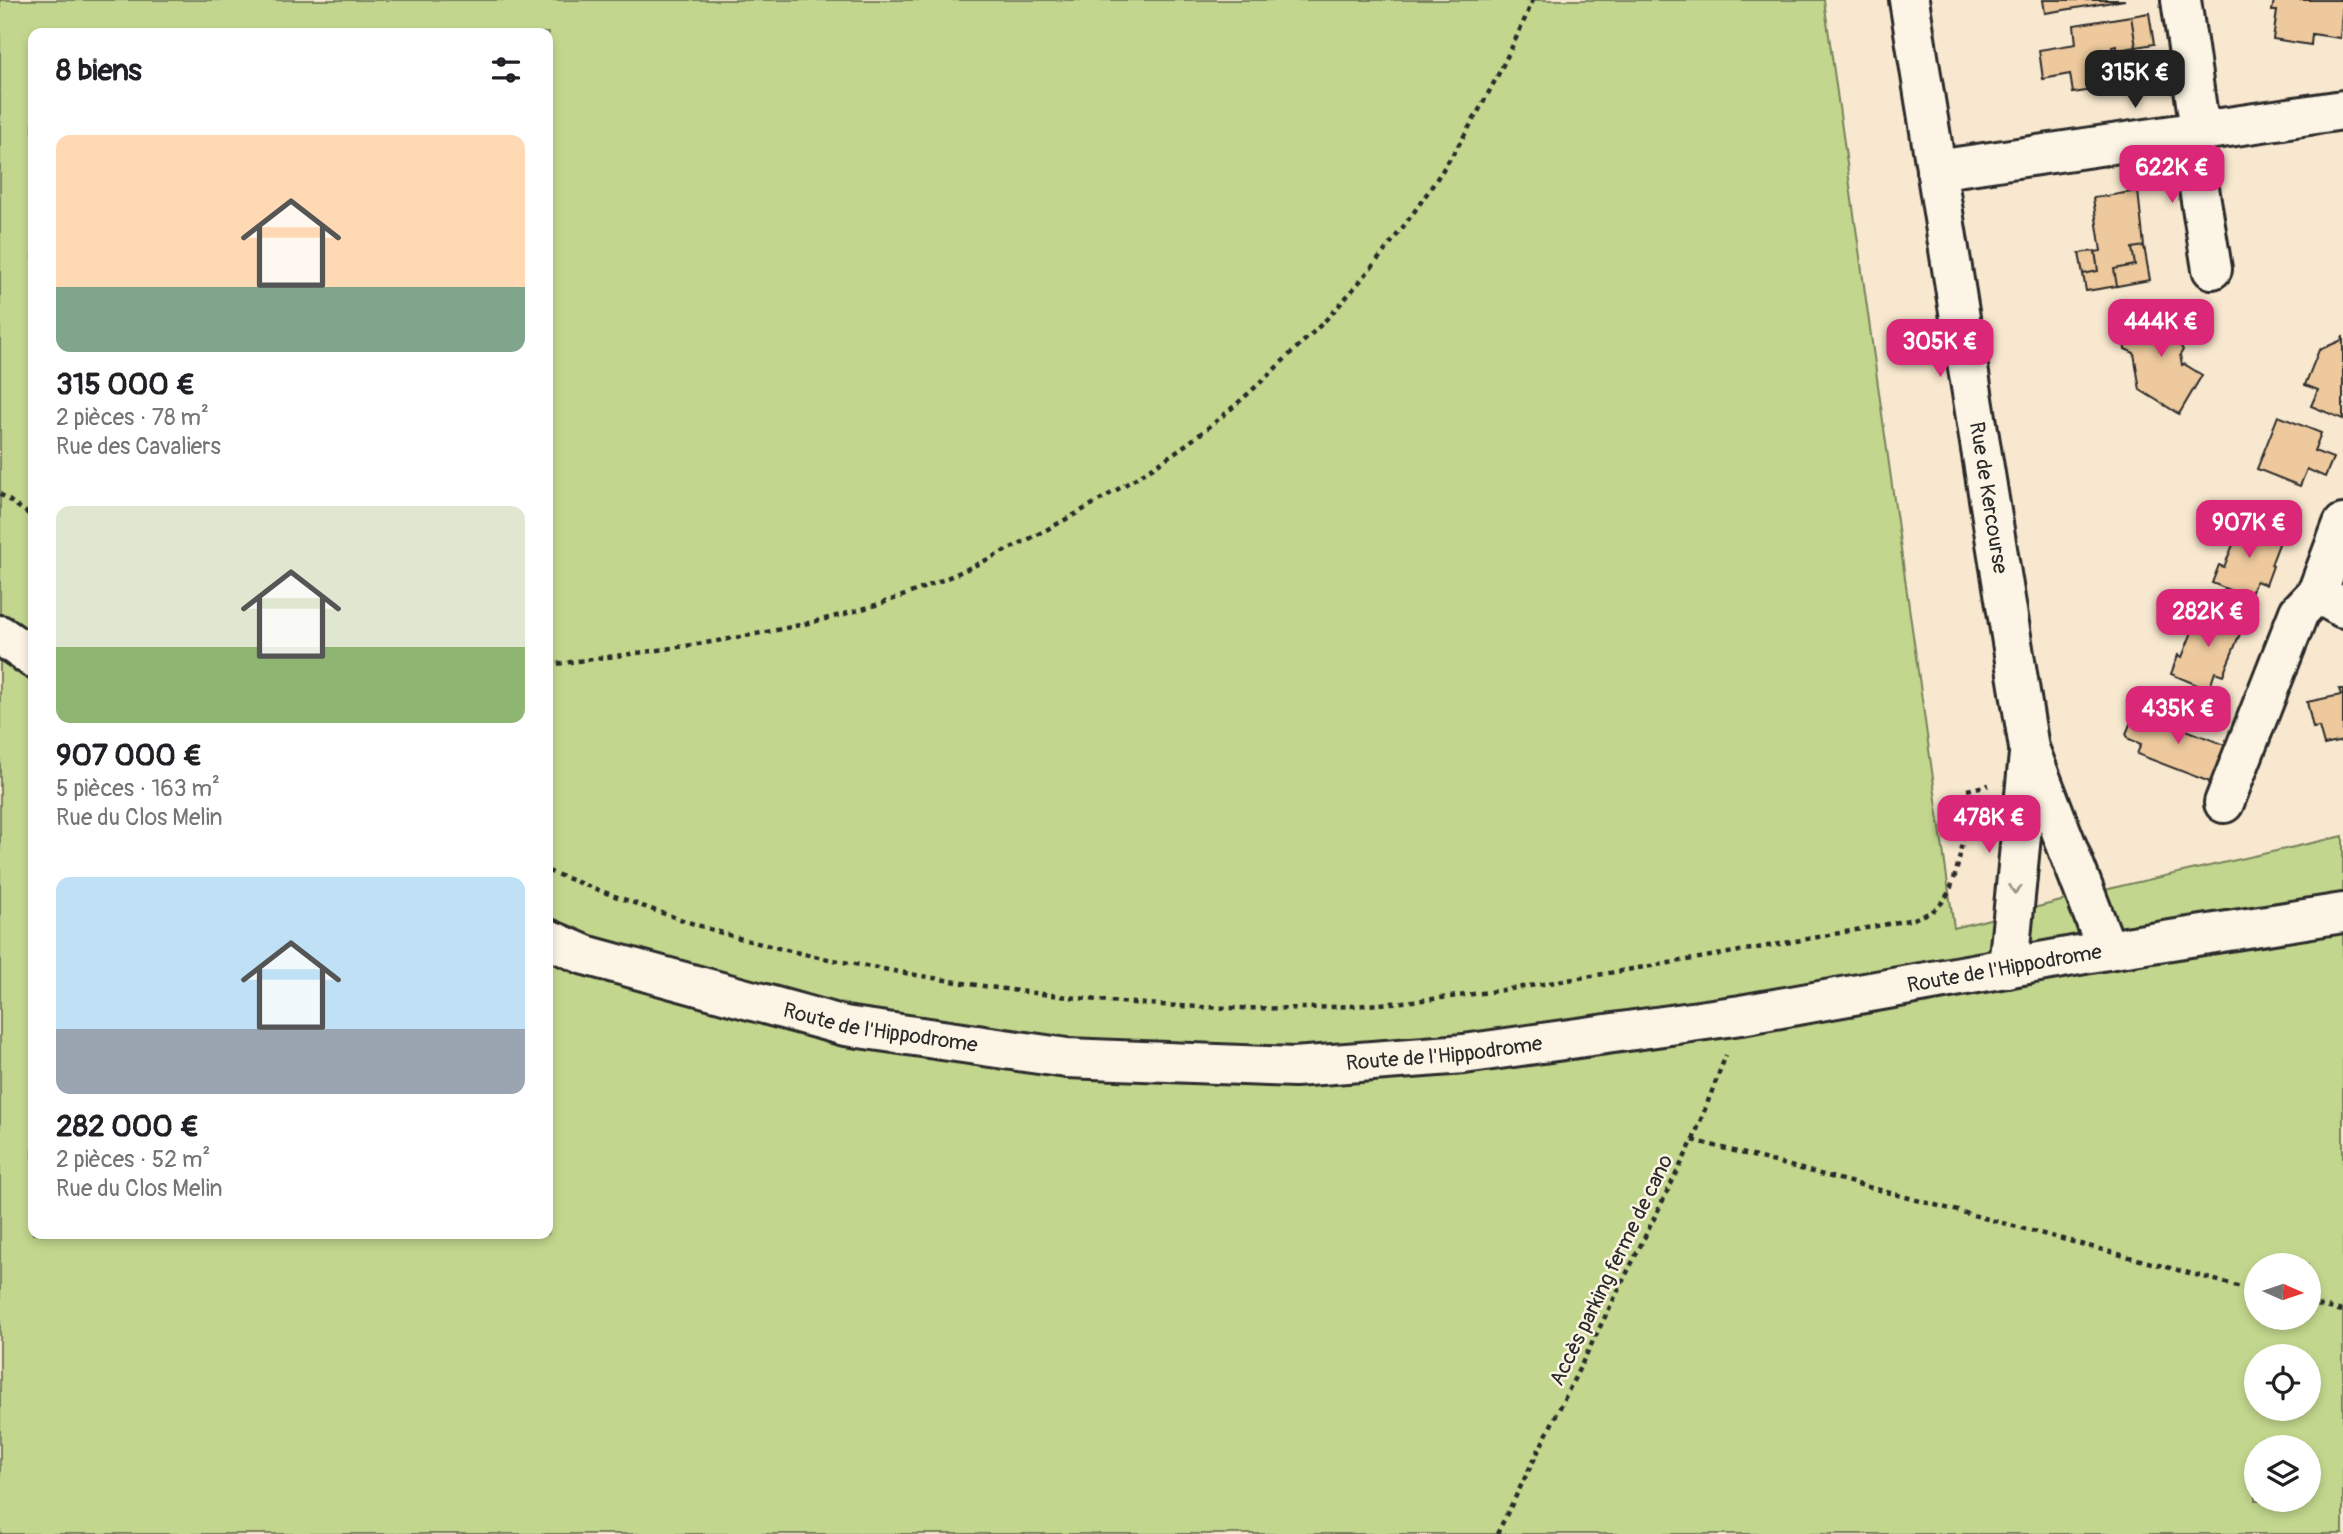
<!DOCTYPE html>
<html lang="fr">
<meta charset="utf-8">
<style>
:root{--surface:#fff;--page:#f2f2f2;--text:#202124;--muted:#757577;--accent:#db2777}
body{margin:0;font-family:Pangolin,sans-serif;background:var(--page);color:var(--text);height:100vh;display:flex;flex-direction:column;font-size:26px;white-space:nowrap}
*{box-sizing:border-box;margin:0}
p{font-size:23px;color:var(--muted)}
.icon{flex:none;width:38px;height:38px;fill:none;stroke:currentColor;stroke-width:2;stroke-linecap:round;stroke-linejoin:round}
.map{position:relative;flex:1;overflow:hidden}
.details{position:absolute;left:28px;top:28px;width:525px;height:1211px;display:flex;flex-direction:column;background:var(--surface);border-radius:14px;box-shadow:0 4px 10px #0003}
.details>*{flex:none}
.needle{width:46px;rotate:93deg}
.buttons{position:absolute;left:2244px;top:1253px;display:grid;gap:14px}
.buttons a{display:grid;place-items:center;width:77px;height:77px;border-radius:50%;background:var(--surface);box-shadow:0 4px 10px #0003;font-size:35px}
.price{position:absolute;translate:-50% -60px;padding:0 16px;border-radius:14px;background:var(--accent);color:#fff;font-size:23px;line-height:46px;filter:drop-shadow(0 2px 4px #0008)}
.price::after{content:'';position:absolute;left:50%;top:42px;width:21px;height:16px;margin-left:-10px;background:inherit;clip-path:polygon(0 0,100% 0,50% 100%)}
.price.current{background:#222;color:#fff}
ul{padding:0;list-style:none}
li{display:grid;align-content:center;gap:14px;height:371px;padding:0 28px}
li span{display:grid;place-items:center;height:217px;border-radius:14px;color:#555}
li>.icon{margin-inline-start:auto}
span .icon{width:126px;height:126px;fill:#fffc;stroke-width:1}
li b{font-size:30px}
h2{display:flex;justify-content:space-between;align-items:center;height:84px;padding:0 28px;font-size:30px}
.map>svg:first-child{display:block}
.green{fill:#c2d78d;stroke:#76815c;stroke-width:2;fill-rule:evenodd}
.building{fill:#edc99d;stroke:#2b2b2b;stroke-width:2}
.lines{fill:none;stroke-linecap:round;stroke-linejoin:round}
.minor-casing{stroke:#2b2b2b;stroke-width:44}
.major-casing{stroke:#2b2b2b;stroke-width:44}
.path{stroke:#2b2b2b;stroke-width:4.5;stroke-dasharray:5 5;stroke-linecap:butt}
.minor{stroke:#fcf5e5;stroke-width:38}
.major{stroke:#fcf5e5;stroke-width:38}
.oneway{stroke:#949088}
.labels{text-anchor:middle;stroke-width:5;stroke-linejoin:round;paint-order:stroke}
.street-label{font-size:21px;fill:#2b2b2b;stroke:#fcf5e5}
</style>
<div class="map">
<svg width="2343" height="1534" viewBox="0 0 2343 1534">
<rect width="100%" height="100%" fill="#f8e8cf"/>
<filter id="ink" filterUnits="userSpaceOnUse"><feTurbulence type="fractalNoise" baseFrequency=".0143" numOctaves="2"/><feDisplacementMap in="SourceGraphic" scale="14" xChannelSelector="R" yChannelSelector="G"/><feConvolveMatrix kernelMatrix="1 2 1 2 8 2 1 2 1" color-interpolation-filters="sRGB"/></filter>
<g filter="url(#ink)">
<path class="green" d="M 0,0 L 1824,0 L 1954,928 L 2125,885 L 2343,836 L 2343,1534 L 0,1534 ZM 33,33 L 548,33 L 548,1234 L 33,1234 ZM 2256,1265 L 2308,1265 L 2308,1318 L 2256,1318 ZM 2256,1356 L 2308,1356 L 2308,1409 L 2256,1409 ZM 2256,1447 L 2308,1447 L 2308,1500 L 2256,1500 Z"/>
<path class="building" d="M 2043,0 L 2125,0 L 2045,13 Z
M 2274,0 L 2343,0 L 2340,38 L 2312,34 L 2311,45 L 2273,39 L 2277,11 L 2272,11 Z
M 2149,13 L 2154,44 L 2136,47 L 2131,16 Z
M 2131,16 L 2136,47 L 2118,50 L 2116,46 L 2112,47 L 2118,86 L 2073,93 L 2070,74 L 2043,79 L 2039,50 L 2076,44 L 2074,25 Z
M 2116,46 L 2118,50 L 2136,47 L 2136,53 L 2113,56 L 2112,47 Z
M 2138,191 L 2144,246 L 2132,248 L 2135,265 L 2114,269 L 2117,286 L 2086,291 L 2083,274 L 2098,271 L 2095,252 L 2101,251 L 2093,198 Z
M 2144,246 L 2150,280 L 2117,286 L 2114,269 L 2135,265 L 2132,248 Z
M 2095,251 L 2098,271 L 2083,274 L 2079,253 Z
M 2173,306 L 2180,345 L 2183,350 L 2180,355 L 2182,365 L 2184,364 L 2202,375 L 2179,414 L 2140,390 L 2134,353 L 2125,349 L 2122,332 L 2129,323 L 2152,319 L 2150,310 Z
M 2343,336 L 2343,419 L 2311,406 L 2318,390 L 2305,385 L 2319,350 L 2342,340 Z
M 2278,416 L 2321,433 L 2314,451 L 2333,458 L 2325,477 L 2307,469 L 2300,486 L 2257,469 Z
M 2243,520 L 2282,536 L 2271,565 L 2273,566 L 2266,585 L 2256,581 L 2249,598 L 2212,583 L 2219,565 L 2224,567 Z
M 2202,607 L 2244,624 L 2223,675 L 2215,672 L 2209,690 L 2171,674 L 2178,655 L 2182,657 Z
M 2339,689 L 2343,689 L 2343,741 L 2324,745 L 2319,727 L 2313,728 L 2307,702 L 2341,695 Z
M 2142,705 L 2179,718 L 2176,726 L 2235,749 L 2220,786 L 2137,754 L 2141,744 L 2129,739 L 2126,734 L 2137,707 Z"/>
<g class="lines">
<defs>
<g id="minor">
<path id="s1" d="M 1909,0 L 2029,748 L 2107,950"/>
<path d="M 2181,0 L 2200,130"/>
<path d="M 2190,132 L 2212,269"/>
<path d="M 1936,170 L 2343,110"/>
<path d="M 2343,524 L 2317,593 L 2343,608"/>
<path d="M 2224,803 L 2299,612 L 2317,593"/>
<path d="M 2008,968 L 2029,754"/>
</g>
<g id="major">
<path d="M 0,635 L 33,658"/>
<path id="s2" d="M 548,939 L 585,955 L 845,1026 L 1067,1058 L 1294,1067 L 1464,1054 L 1741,1015 L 2107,950 L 2343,913"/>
</g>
</defs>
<use href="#minor" class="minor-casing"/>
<use href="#major" class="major-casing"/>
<path class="path" d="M 0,494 L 33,517
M 548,665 C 659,650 774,637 882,603 C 928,588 977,565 1021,543 C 1072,517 1121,489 1168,457 C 1210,429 1248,395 1284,360 C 1300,344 1318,329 1333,312 C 1416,221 1485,114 1533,0
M 548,871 C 609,894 670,917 732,936 C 784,951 836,961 889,970 C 1026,996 1167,1011 1306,1008 C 1416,1005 1524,988 1632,969 C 1726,954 1820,937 1914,919 C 1920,916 1929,914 1934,910 C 1963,890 1963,822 1967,790 L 1989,785
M 1693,1140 L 2256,1291
M 2308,1303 L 2343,1311
M 1497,1534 L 1693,1140 L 1726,1055"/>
<use href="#minor" class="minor"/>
<use href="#major" class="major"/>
</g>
<defs><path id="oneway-chevron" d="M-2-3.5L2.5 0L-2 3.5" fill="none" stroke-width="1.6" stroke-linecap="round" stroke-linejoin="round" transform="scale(1.75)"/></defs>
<use class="oneway" href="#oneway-chevron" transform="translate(2015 889) rotate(96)"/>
</g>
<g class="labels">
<g class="street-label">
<text dy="7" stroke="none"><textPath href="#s1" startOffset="504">Rue de Kercourse</textPath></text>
<text dy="7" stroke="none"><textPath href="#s2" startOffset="1479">Route de l'Hippodrome</textPath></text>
<text dy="7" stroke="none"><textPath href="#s2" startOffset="345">Route de l'Hippodrome</textPath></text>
<text dy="7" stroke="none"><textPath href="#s2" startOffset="912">Route de l'Hippodrome</textPath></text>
<text transform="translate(1611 1270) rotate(-64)" y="7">Accès parking ferme de cano</text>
</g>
</g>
</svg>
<div class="buttons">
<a><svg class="needle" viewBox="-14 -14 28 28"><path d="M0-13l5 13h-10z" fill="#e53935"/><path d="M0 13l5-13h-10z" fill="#757577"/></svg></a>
<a><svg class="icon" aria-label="locate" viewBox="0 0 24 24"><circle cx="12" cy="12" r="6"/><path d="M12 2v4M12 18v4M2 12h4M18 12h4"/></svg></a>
<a><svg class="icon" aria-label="layers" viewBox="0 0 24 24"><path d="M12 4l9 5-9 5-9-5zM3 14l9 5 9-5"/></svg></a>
</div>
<b class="price current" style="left:2135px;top:110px">315K €</b>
<b class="price" style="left:2172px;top:205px">622K €</b>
<b class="price" style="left:2161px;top:359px">444K €</b>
<b class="price" style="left:1940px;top:379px">305K €</b>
<b class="price" style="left:2249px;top:560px">907K €</b>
<b class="price" style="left:2208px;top:649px">282K €</b>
<b class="price" style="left:2178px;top:746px">435K €</b>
<b class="price" style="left:1989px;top:855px">478K €</b>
<section class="details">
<h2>8 biens<svg class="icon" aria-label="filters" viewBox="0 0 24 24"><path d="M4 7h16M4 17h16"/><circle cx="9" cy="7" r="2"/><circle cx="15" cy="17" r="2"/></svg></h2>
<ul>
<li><span style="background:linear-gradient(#ffd9b3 70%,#7fa58c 0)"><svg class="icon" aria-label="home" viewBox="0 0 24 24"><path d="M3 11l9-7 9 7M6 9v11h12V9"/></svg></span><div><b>315 000 €</b><p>2 pièces · 78 m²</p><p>Rue des Cavaliers</p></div></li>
<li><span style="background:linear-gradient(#dfe7d0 65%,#8fb573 0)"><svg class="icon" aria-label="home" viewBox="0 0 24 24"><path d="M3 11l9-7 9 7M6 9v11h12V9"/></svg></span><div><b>907 000 €</b><p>5 pièces · 163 m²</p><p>Rue du Clos Melin</p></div></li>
<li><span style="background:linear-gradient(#bfe0f5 70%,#9aa5b1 0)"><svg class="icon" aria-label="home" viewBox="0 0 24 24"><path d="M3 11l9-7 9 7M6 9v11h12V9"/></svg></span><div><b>282 000 €</b><p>2 pièces · 52 m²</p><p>Rue du Clos Melin</p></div></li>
</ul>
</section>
</div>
